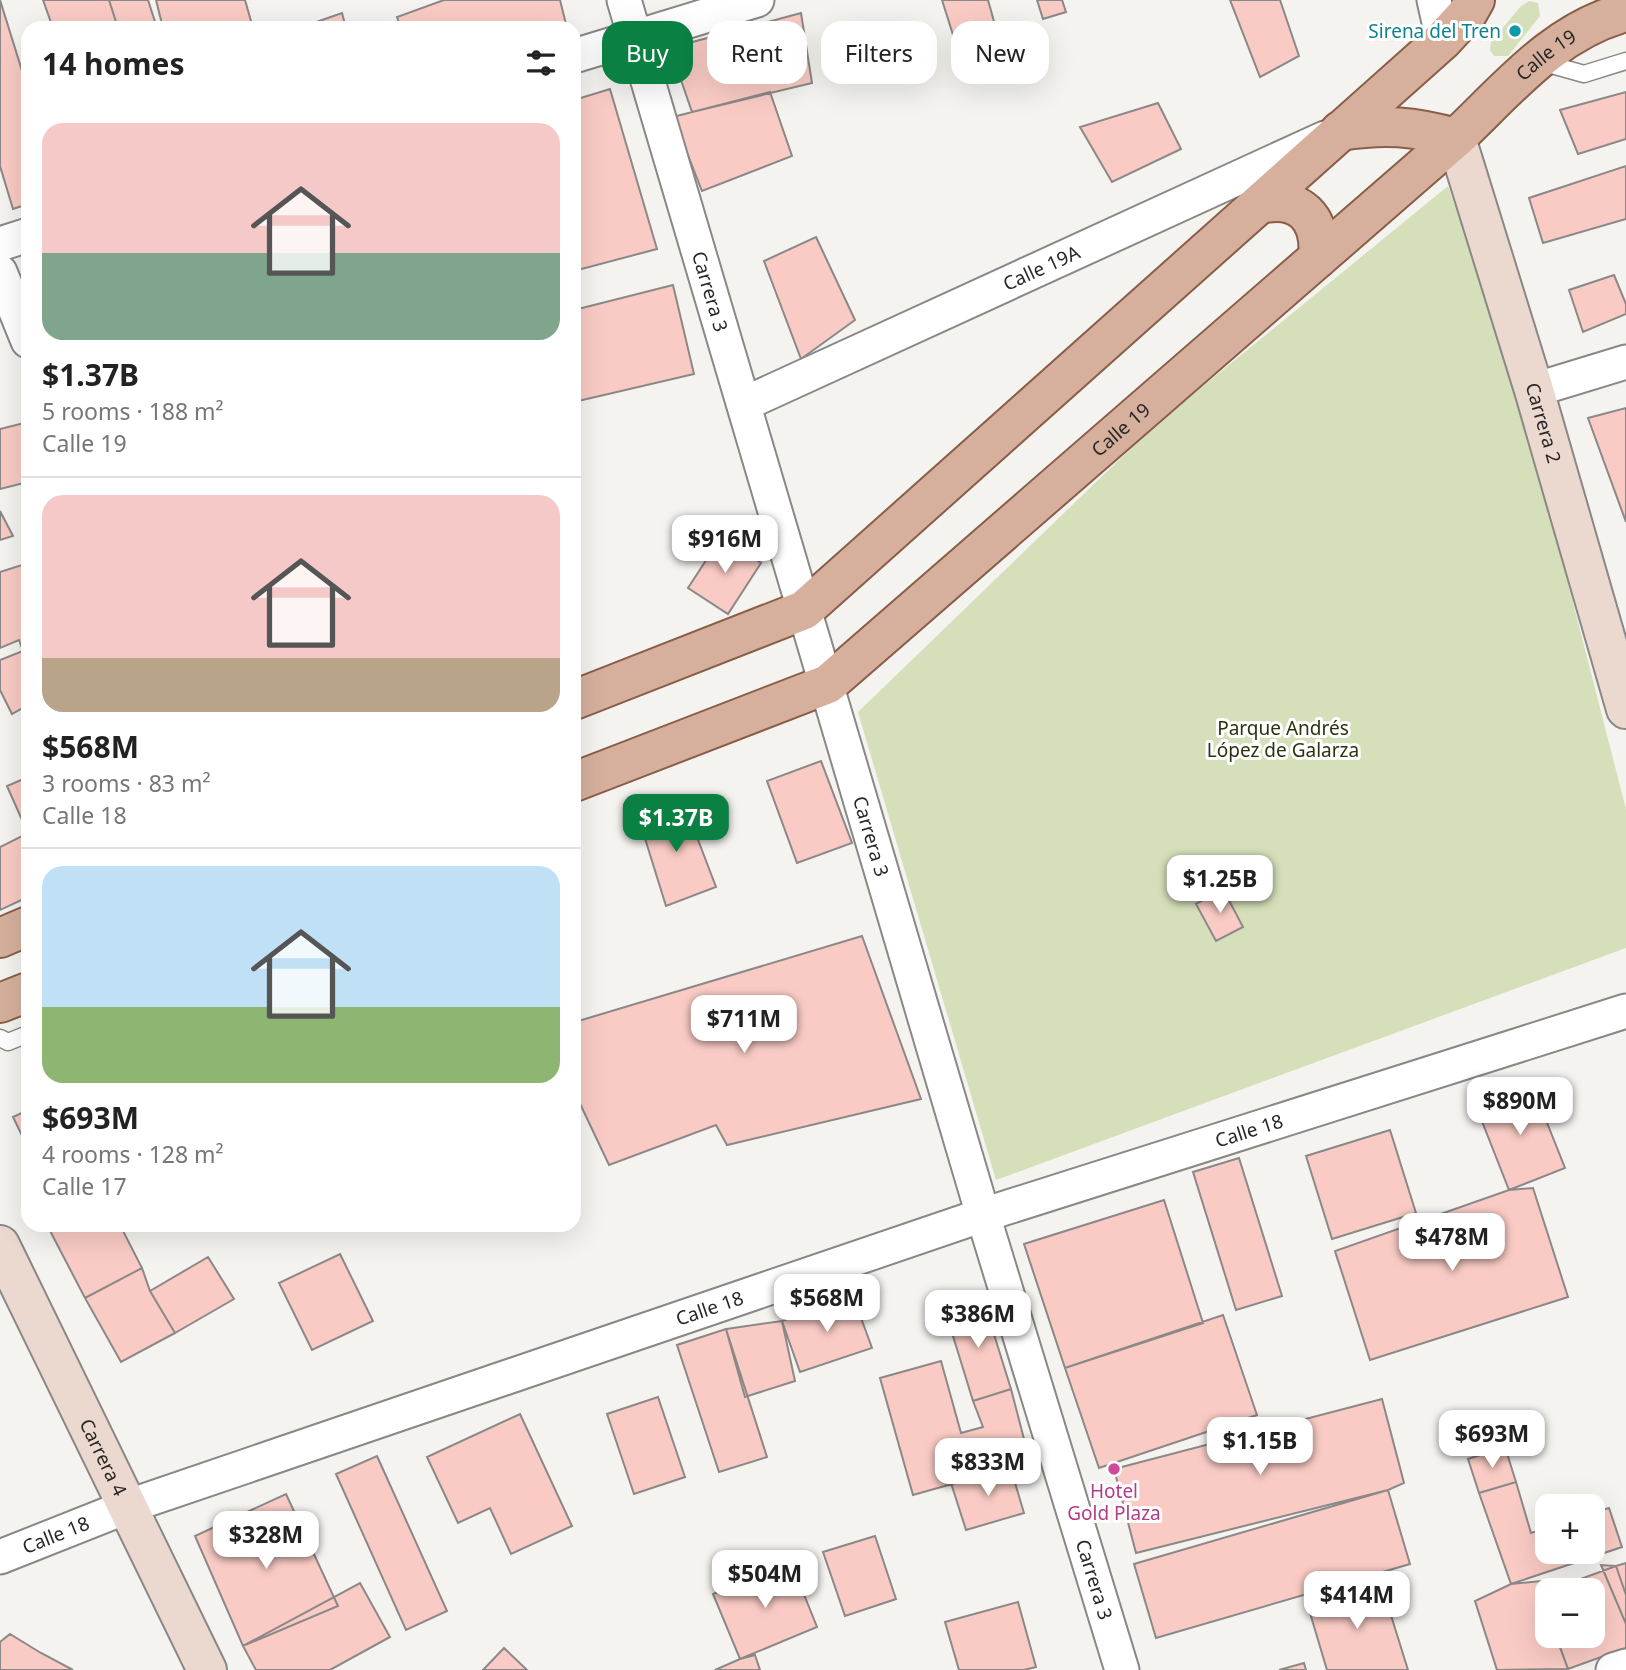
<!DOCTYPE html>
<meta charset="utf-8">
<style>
:root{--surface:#fff;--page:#f2f2f2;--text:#222;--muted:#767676;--line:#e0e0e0;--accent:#0b8043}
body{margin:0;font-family:"Noto Sans",sans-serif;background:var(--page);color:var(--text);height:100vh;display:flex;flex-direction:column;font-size:26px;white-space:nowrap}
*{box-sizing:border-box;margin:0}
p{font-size:23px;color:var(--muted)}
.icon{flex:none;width:38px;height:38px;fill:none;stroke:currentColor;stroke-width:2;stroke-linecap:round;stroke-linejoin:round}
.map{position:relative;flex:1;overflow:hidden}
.sheet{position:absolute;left:21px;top:21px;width:560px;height:1211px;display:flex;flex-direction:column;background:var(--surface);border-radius:21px;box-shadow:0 7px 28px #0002}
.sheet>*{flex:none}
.banner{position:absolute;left:602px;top:21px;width:665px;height:63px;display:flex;gap:14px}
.buttons{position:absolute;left:1535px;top:1494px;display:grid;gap:14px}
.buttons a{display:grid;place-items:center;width:70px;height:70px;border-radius:14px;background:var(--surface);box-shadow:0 7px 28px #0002;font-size:35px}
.price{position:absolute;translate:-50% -60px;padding:0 16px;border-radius:14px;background:#fff;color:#222;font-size:23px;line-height:46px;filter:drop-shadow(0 2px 4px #0008)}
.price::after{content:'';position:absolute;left:50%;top:42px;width:21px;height:16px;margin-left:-10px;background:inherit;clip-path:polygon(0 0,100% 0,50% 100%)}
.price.active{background:var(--accent);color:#fff}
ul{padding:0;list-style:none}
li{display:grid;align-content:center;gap:14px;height:371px;padding:0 21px}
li+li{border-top:2px solid var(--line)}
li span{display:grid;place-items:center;height:217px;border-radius:21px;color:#555}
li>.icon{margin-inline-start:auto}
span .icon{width:126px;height:126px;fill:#fffc;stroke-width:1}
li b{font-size:30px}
h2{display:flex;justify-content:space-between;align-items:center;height:84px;padding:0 21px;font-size:30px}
.tag{padding:0 24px;border-radius:21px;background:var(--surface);box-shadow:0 7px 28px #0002;font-size:24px;line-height:63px}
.tag.active{background:var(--accent);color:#fff}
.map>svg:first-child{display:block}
.green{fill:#d5e0ba}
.building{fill:#f9cbc4;stroke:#8b8887;stroke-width:2}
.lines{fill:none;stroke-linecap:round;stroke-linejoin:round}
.lane-casing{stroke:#8a8886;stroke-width:19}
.street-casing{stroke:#8a8886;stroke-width:37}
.secondary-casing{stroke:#8a8886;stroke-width:42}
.primary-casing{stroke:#885e48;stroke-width:42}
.lane{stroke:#fff;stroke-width:16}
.street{stroke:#fff;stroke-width:33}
.secondary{stroke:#ebd8ce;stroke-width:38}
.primary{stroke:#d6b09d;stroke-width:38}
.culture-dot{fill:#0f9aa8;stroke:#fff;stroke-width:2.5}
.hotel-dot{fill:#d1479c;stroke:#fff;stroke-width:2.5}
.labels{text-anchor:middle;stroke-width:6;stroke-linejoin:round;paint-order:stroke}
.culture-label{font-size:19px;fill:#0d838f;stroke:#fff;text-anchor:end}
.street-label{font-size:19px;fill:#282726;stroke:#fff}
.park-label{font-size:19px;fill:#2a330d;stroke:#fff}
.hotel-label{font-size:19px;fill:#b23c85;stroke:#fff}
</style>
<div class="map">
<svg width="1626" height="1670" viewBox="0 0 1626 1670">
<rect width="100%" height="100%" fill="#f4f3f0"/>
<path class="green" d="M 1529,1 L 1538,3 L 1540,16 L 1508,56 L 1494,56 L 1490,50 L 1491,42 L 1521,6 Z
M 1448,186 L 1516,381 L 1626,809 L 1626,948 L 996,1180 L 858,712 L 1153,427 Z"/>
<path class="building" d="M 0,0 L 28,90 L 28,204 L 13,209 L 0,166 Z
M 43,0 L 109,0 L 118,28 L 53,28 Z
M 109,0 L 148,0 L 157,28 L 118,28 Z
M 156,0 L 245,0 L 253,28 L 163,28 Z
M 444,0 L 560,0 L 567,28 L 401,28 L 397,17 Z
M 942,0 L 988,0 L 995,25 L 954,38 Z
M 1037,0 L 1062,0 L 1066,12 L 1043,19 Z
M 1230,0 L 1280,0 L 1299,56 L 1260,77 Z
M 342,13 L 346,28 L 299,28 Z
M 801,13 L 812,83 L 692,112 L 670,48 Z
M 610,89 L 657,249 L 574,271 L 574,100 Z
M 770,92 L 792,156 L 702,191 L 673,117 Z
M 1626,92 L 1626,139 L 1578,154 L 1560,110 Z
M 1158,103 L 1181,149 L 1112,182 L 1080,127 Z
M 1626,166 L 1626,219 L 1543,243 L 1529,198 Z
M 816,237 L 855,320 L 801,359 L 764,261 Z
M 1614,275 L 1626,304 L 1626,314 L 1583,332 L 1569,290 Z
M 673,285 L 694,374 L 574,402 L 574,310 Z
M 1626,408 L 1626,522 L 1588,418 Z
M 28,422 L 28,482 L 0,489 L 0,429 Z
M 0,511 L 13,536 L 0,540 Z
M 722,536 L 761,563 L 728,614 L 688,588 Z
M 28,563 L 28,705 L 12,714 L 0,690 L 0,660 L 23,651 L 19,640 L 0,648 L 0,572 Z
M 821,761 L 852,843 L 797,863 L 767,781 Z
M 28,777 L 28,829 L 26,829 L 7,786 Z
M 684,803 L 716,887 L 666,906 L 638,816 Z
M 28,833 L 28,897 L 0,910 L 0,847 Z
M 1223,889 L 1243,927 L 1216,941 L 1196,904 Z
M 862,936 L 921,1099 L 727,1145 L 716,1125 L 609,1165 L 574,1091 L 575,1022 Z
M 1532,1085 L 1565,1168 L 1509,1190 L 1476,1106 Z
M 28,1110 L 28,1148 L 13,1117 Z
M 1390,1130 L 1416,1213 L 1332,1239 L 1306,1156 Z
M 1239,1158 L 1282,1296 L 1236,1310 L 1193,1172 Z
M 1533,1188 L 1568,1297 L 1370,1360 L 1335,1251 L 1509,1190 Z
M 1164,1200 L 1203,1323 L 1065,1368 L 1024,1244 Z
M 47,1225 L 120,1225 L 142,1268 L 85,1298 Z
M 340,1254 L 373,1321 L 312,1350 L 279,1283 Z
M 208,1257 L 234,1299 L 175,1333 L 150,1291 Z
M 142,1268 L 150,1291 L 175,1333 L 121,1362 L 85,1298 Z
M 853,1296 L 872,1348 L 800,1372 L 782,1321 Z
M 983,1299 L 1011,1389 L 973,1401 L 945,1310 Z
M 1223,1315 L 1257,1415 L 1099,1468 L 1065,1368 Z
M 782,1321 L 795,1381 L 745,1397 L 726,1329 Z
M 726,1329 L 767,1457 L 719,1472 L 677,1345 Z
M 941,1361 L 961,1433 L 983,1427 L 973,1401 L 1011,1389 L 1030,1462 L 913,1495 L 880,1378 Z
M 658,1397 L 685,1477 L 634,1494 L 607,1414 Z
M 1382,1399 L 1404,1483 L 1388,1490 L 1136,1553 L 1114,1469 Z
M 520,1414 L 572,1526 L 511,1554 L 490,1508 L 458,1523 L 427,1457 Z
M 1505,1447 L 1516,1482 L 1479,1493 L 1468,1459 Z
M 377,1456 L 447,1611 L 406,1630 L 336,1474 Z
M 1010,1466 L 1024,1513 L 966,1530 L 951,1483 Z
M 1516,1482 L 1531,1533 L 1547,1528 L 1547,1552 L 1592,1552 L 1592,1513 L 1609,1508 L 1622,1547 L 1511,1584 L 1479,1493 Z
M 1388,1490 L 1410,1564 L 1156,1638 L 1134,1564 Z
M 286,1494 L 338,1606 L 243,1646 L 195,1536 Z
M 875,1536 L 896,1599 L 845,1616 L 823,1552 Z
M 791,1562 L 817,1627 L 740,1659 L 713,1594 Z
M 1626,1563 L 1626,1624 L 1601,1565 L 1616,1566 Z
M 1616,1566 L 1626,1595 L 1626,1648 L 1568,1669 L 1558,1642 L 1575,1636 L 1592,1636 L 1592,1591 L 1566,1591 L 1564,1585 Z
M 1380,1580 L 1408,1670 L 1327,1670 L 1307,1603 Z
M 1541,1581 L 1547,1603 L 1547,1636 L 1556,1636 L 1568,1669 L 1497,1670 L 1475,1601 L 1511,1584 Z
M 360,1583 L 390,1637 L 330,1670 L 256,1670 L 243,1646 Z
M 1018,1602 L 1036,1667 L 1024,1670 L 959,1670 L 945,1622 Z
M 10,1634 L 41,1653 L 73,1670 L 0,1670 L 0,1642 Z
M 504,1648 L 527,1670 L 483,1670 Z
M 755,1655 L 760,1670 L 715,1670 L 740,1659 Z
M 1304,1663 L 1306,1670 L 1279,1670 Z"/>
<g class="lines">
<defs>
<path id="lane" d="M 1541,62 L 1584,74 L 1626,61
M 0,1038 L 8,1042 L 28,1034"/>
<g id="street">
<path id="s1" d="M 624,0 L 983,1215 L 1122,1670"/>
<path d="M 1434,0 L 1443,40"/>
<path d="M 574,56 L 757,0"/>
<path d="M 0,244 L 28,235"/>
<path d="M 0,272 L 28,341"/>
<path d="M 1534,390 L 1626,362"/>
<path id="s2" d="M 744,404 L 1325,138"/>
<path id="s3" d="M 0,1557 L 126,1507 L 983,1215 L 1626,1011"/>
<path d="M 1613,1670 L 1626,1666"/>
</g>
<g id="secondary">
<path id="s4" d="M 1456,138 L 1534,390 L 1626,709"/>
<path id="s5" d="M 0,1245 L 207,1670"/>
</g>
<g id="primary">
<path d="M 1340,131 C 1385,124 1413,126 1456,138"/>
<path d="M 1260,204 C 1300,195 1322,218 1318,258"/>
<path d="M 574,700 L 804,610 L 1443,40 L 1467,14 L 1475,0"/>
<path id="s6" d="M 574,782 L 828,684 L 1456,138 C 1508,89 1554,31 1626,12"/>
<path d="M 0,938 L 28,926"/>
<path d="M 0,1003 L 28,992"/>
</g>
</defs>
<use href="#lane" class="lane-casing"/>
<use href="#street" class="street-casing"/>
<use href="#secondary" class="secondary-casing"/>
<use href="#primary" class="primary-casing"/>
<use href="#lane" class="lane"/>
<use href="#street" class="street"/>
<use href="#secondary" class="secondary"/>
<use href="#primary" class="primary"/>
</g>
<circle class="culture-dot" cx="1515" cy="31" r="7"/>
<circle class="hotel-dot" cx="1114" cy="1469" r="7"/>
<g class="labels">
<g class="culture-label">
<text x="1501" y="38">Sirena del Tren</text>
</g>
<g class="street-label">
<text dy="7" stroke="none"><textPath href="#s6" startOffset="1227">Calle 19</textPath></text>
<text dy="7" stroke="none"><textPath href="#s2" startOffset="327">Calle 19A</textPath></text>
<text dy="7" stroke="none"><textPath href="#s1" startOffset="304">Carrera 3</textPath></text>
<text dy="7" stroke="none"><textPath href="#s4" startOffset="298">Carrera 2</textPath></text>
<text dy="7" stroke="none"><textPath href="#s6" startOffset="660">Calle 19</textPath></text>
<text dy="7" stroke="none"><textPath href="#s1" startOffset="872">Carrera 3</textPath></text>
<text dy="7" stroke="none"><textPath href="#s3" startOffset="1320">Calle 18</textPath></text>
<text dy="7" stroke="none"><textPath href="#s3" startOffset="752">Calle 18</textPath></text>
<text dy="7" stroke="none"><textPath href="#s5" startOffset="236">Carrera 4</textPath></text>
<text dy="7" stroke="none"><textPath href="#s3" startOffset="60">Calle 18</textPath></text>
<text dy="7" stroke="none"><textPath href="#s1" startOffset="1648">Carrera 3</textPath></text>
</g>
<g class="park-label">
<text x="1283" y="735">Parque Andrés<tspan x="1283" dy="22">López de Galarza</tspan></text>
</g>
<g class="hotel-label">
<text x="1114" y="1498">Hotel<tspan x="1114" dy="22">Gold Plaza</tspan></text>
</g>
</g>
</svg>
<div class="buttons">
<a>+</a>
<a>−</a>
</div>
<b class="price" style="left:725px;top:575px">$916M</b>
<b class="price active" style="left:676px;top:854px">$1.37B</b>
<b class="price" style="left:1220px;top:915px">$1.25B</b>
<b class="price" style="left:744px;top:1055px">$711M</b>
<b class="price" style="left:1520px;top:1137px">$890M</b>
<b class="price" style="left:1452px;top:1273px">$478M</b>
<b class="price" style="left:827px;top:1334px">$568M</b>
<b class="price" style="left:978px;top:1350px">$386M</b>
<b class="price" style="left:1492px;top:1470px">$693M</b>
<b class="price" style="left:1260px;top:1477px">$1.15B</b>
<b class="price" style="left:988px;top:1498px">$833M</b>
<b class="price" style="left:266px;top:1571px">$328M</b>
<b class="price" style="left:765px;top:1610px">$504M</b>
<b class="price" style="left:1357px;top:1631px">$414M</b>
<div class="banner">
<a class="tag active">Buy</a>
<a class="tag">Rent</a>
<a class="tag">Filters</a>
<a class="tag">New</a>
</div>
<section class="sheet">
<h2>14 homes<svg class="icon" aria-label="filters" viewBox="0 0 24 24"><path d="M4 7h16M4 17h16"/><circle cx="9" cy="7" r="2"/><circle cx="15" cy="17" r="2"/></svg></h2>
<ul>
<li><span style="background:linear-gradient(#f6c9c9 60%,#7fa58c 0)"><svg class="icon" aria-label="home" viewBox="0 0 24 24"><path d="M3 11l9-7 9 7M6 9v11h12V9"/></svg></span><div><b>$1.37B</b><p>5 rooms · 188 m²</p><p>Calle 19</p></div></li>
<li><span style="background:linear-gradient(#f6c9c9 75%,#b9a48a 0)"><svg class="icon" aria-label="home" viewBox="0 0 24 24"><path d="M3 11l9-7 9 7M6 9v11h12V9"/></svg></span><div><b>$568M</b><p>3 rooms · 83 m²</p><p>Calle 18</p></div></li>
<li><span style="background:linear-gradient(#bfe0f5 65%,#8fb573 0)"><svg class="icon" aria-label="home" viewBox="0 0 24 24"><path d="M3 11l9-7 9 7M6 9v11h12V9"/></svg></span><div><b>$693M</b><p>4 rooms · 128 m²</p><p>Calle 17</p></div></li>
</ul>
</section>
</div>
